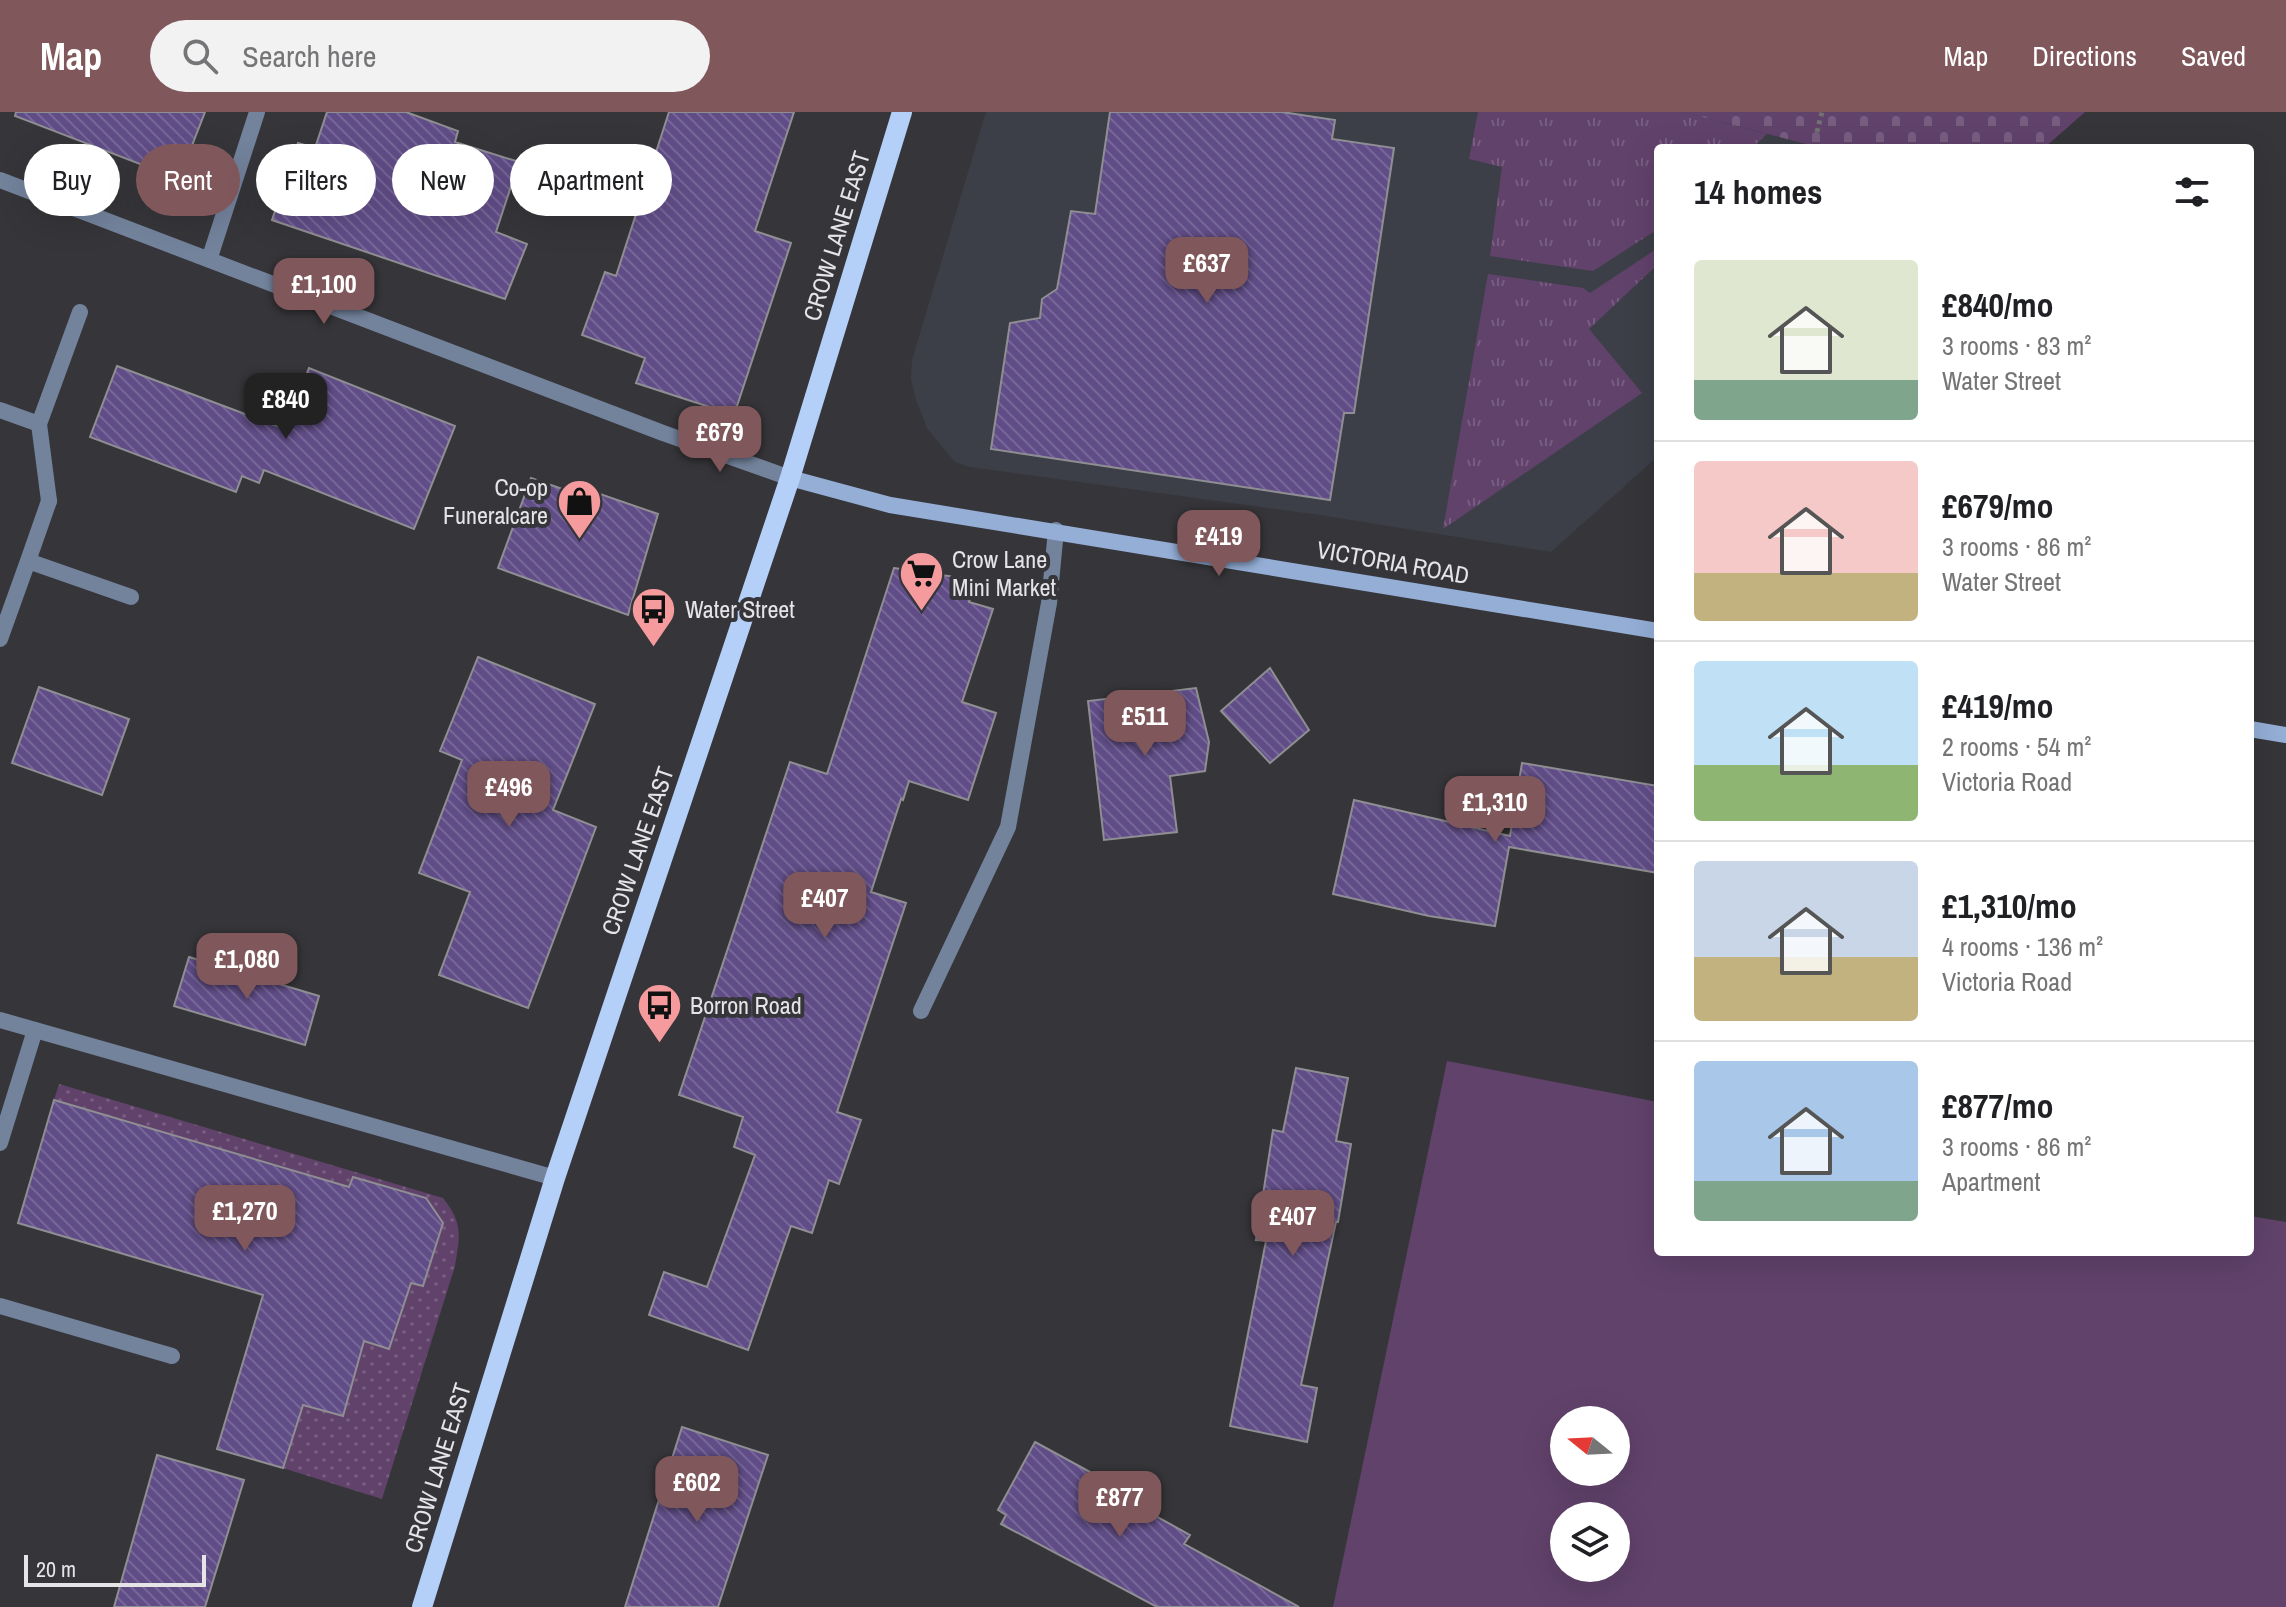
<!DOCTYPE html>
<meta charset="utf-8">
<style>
:root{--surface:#fff;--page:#f2f2f2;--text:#202124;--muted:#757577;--line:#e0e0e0;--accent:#80585b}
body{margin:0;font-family:"Archivo Narrow",sans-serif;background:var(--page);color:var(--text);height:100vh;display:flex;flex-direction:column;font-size:30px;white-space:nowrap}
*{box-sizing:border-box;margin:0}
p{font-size:26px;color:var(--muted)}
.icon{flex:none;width:44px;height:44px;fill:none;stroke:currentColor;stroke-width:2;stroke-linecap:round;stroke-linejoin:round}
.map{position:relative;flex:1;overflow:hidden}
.side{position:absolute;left:1654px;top:32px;width:600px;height:1112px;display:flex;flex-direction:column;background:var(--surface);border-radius:8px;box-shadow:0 8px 32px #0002}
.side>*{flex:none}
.banner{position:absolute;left:24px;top:32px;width:760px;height:72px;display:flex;gap:16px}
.needle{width:52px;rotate:288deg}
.fabs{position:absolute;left:1550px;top:1294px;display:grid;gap:16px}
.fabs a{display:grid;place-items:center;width:80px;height:80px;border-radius:50%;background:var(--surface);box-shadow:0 8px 32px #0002;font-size:40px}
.scale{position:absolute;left:24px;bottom:20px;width:182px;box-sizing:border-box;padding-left:8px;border:4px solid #e5e5e8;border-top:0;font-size:22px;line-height:28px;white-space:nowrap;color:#e5e5e8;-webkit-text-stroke:6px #36363a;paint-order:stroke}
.price{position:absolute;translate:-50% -68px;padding:0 18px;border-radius:16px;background:var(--accent);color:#fff;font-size:26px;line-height:52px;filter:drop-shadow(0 2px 4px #0008)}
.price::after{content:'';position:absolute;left:50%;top:48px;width:24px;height:18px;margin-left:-12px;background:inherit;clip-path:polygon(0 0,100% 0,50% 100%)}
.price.selected{background:#222;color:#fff}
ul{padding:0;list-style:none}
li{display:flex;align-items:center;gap:24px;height:200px;padding:0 40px}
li+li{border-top:2px solid var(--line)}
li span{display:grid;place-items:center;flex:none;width:224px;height:160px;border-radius:8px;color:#555}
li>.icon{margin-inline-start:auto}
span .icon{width:96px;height:96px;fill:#fffc;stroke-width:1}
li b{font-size:34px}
h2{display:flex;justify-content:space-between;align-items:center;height:96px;padding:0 40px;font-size:34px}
.tag{padding:0 28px;border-radius:36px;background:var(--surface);box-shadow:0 8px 32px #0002;font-size:28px;line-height:72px}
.tag.selected{background:var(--accent);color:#fff}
header{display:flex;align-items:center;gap:48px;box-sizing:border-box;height:112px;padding:0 40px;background:var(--accent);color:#fff}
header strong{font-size:38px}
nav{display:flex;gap:44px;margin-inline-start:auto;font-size:28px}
.search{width:560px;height:72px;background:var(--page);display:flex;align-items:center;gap:20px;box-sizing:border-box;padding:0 28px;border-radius:44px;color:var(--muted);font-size:30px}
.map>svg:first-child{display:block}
.built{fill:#3d3f48}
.grass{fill:url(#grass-tufts)}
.cemetery{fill:url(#cemetery-stones)}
.park{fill:#61426b;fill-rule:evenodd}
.garden{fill:url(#garden-dots)}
.building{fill:url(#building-back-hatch);stroke:#8f8e92;stroke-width:2}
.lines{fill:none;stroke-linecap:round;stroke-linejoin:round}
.path{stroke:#717174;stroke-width:5;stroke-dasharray:4 4;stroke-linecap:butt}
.lane{stroke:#73839c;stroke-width:16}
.street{stroke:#73839c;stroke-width:16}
.secondary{stroke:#94aed6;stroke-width:16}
.primary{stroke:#b4cff8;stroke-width:20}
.labels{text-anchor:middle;stroke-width:8;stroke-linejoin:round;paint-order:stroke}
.street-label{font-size:24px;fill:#e5e5e8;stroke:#36363a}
.poi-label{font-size:24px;fill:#e5e5e8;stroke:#36363a;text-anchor:start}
</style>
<header>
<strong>Map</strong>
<div class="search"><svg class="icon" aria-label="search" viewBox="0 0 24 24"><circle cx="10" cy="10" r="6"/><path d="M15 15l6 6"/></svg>Search here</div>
<nav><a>Map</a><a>Directions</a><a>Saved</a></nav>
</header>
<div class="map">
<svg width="2286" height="1495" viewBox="0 0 2286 1495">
<defs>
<pattern id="grass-tufts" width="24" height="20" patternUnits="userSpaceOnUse" patternTransform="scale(2)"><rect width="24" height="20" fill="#61426b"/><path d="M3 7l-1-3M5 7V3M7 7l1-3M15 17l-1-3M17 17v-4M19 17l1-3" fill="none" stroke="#785d80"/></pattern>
<pattern id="cemetery-stones" width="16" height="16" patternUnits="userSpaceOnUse" patternTransform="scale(2)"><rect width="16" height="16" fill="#61426b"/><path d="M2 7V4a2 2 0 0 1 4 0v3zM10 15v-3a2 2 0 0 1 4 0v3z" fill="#785d80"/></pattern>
<pattern id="garden-dots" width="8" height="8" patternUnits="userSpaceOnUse" patternTransform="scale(2)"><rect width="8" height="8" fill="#61426b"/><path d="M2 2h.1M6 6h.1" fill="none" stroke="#785d80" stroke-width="1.8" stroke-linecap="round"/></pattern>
<pattern id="building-back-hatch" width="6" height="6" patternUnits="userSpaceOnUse" patternTransform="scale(2)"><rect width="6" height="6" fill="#604d87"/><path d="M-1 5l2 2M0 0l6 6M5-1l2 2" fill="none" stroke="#776698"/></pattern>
</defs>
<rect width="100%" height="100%" fill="#36363a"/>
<path class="built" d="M 986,0 L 1683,0 L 1821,36 L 1658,36 L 1658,344 L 1551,440 L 1320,403 L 970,355 L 955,350 L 927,316 L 916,288 L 911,267 L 912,248 Z"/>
<path class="grass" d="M 1478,0 L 1683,0 L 1767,22 L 1752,36 L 1658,36 L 1658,117 L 1593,159 L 1490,144 L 1502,55 L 1469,47 Z
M 1658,136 L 1658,152 L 1589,217 L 1642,281 L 1443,417 L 1488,162 L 1583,176 L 1590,181 Z"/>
<path class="cemetery" d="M 1683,0 L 2085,0 L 2044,36 L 1821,36 Z"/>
<path class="park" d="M 1447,949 L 1658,990 L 1658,1140 L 2250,1140 L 2250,1104 L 2286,1110 L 2286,1495 L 1333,1495 ZM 1564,1308 L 1616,1308 L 1616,1360 L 1564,1360 ZM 1564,1404 L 1616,1404 L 1616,1456 L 1564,1456 Z"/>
<path class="garden" d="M 59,972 L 443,1086 C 463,1111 460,1123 455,1154 L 382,1387 L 283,1356 L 303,1293 L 343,1304 L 364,1229 L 389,1236 L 411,1171 L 424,1174 L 443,1111 L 426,1086 L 353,1065 L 349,1075 L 54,988 Z"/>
<path class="building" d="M 16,0 L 205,0 L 179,67 L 15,4 Z
M 327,0 L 406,0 L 458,19 L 455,30 L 519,50 L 496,120 L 527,132 L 505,187 L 272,108 L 298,31 L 315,36 Z
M 669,0 L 794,0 L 755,119 L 791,131 L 734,303 L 636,271 L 645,246 L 582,223 L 605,160 L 616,164 Z
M 1110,0 L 1282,0 L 1335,8 L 1332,27 L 1394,36 L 1354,301 L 1344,301 L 1330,388 L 991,337 L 1010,211 L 1040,206 L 1042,187 L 1057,177 L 1071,99 L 1095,102 Z
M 117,254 L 285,317 L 309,256 L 455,314 L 414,417 L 264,358 L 259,371 L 242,364 L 236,380 L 90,325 Z
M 531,366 L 568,379 L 571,372 L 658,402 L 628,503 L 498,456 Z
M 894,456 L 976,468 L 969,490 L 993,497 L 962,590 L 996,601 L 968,688 L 909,669 L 903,688 L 901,687 L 871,780 L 906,791 L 837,1000 L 861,1008 L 839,1072 L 829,1068 L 812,1121 L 791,1114 L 748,1238 L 649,1203 L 664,1160 L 707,1175 L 755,1043 L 734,1035 L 743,1005 L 679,983 L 790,650 L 827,662 Z
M 478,545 L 595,592 L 553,698 L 596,715 L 528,896 L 439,863 L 470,780 L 419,761 L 462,648 L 440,639 Z
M 1270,556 L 1309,618 L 1270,651 L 1221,599 Z
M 39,575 L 129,607 L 102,683 L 12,651 Z
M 1196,576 L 1209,630 L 1205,659 L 1170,664 L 1177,720 L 1104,728 L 1088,589 Z
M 1522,651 L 1658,674 L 1658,761 L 1509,735 L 1495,814 L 1429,804 L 1333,782 L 1354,688 L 1510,724 Z
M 189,845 L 319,884 L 305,933 L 174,894 Z
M 1296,956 L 1348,966 L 1336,1029 L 1351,1032 L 1338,1110 L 1336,1110 L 1301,1273 L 1317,1276 L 1307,1330 L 1230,1314 L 1266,1129 L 1256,1128 L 1273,1018 L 1283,1020 Z
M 54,988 L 349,1075 L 353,1065 L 426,1086 L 443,1111 L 423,1174 L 411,1171 L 389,1237 L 364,1229 L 343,1304 L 303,1293 L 283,1356 L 217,1337 L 263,1183 L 18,1111 Z
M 682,1315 L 768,1343 L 718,1495 L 625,1495 Z
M 1035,1330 L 1090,1360 L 1087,1366 L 1190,1423 L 1184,1432 L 1299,1495 L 1157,1495 L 1001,1412 L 1006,1403 L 998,1398 Z
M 157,1343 L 244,1368 L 205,1495 L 114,1495 Z"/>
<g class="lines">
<path class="path" d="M 1817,20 L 1822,0"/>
<path class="lane" d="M 0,298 L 39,312 L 49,389
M 39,312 L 80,200
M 921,899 L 1008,715 L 1049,491 L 1056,418
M 0,1031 L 35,918
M 0,1194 L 172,1244"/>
<path class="street" d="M 0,68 L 663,321 L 790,366
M 209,148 L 257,0
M 28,449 L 49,389
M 0,527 L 28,449 L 131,485
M 0,908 L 555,1066"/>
<path class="secondary" d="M 790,366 L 890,393 L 1658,519
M 2250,617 L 2286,623"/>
<path class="primary" d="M 422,1495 L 555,1066 L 790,366 L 902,0"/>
</g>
<defs>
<symbol id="shop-pin" viewBox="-11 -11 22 30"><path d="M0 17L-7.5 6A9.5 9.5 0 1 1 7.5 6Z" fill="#f59b9e" stroke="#36363a"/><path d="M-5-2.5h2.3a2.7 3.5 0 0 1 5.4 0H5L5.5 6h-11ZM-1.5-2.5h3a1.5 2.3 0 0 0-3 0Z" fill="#111"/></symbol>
<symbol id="supermarket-pin" viewBox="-11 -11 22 30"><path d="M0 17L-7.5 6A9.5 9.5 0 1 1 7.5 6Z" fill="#f59b9e" stroke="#36363a"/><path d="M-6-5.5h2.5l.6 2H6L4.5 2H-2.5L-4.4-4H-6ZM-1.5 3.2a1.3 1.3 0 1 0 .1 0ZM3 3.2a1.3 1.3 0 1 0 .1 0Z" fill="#111"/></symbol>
<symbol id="bus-pin" viewBox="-11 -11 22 30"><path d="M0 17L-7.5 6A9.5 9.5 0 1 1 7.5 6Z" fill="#f59b9e" stroke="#36363a"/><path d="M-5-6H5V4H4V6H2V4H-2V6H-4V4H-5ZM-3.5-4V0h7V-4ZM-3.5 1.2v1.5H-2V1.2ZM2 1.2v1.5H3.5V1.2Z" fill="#111"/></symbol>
</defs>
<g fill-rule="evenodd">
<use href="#shop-pin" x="554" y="364" width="51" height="69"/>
<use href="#supermarket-pin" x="896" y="436" width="51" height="69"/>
<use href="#bus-pin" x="628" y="472" width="51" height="69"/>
<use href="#bus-pin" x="634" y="868" width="51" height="69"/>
</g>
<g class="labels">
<g class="street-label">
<text transform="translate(837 124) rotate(-73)" y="8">CROW LANE EAST</text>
<text transform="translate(1393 451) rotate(10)" y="8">VICTORIA ROAD</text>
<text transform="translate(638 739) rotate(-71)" y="8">CROW LANE EAST</text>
<text transform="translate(438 1356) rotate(-73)" y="8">CROW LANE EAST</text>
</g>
<g class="poi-label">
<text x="548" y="384" text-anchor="end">Co-op<tspan x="548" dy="28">Funeralcare</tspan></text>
<text x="952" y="456">Crow Lane<tspan x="952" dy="28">Mini Market</tspan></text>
<text x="685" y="506">Water Street</text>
<text x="690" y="902">Borron Road</text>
</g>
</g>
</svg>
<div class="fabs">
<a><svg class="needle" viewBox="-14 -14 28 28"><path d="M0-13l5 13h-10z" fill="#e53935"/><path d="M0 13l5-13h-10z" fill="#757577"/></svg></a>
<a><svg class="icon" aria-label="layers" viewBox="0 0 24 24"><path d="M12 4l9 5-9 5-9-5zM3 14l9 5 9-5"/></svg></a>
</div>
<div class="scale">20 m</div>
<b class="price" style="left:1207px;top:193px">£637</b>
<b class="price" style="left:324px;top:214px">£1,100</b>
<b class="price selected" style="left:286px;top:329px">£840</b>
<b class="price" style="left:720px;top:362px">£679</b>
<b class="price" style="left:1219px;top:466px">£419</b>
<b class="price" style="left:1145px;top:646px">£511</b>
<b class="price" style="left:509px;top:717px">£496</b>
<b class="price" style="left:1495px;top:732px">£1,310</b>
<b class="price" style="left:825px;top:828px">£407</b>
<b class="price" style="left:247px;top:889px">£1,080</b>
<b class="price" style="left:245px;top:1141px">£1,270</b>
<b class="price" style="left:1293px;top:1146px">£407</b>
<b class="price" style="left:697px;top:1412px">£602</b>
<b class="price" style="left:1120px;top:1427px">£877</b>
<div class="banner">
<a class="tag">Buy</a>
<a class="tag selected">Rent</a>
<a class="tag">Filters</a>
<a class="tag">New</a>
<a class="tag">Apartment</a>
</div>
<section class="side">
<h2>14 homes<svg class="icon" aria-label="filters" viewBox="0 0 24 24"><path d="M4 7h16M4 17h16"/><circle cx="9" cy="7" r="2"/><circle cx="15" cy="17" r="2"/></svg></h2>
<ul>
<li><span style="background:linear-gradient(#dfe7d0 75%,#7fa58c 0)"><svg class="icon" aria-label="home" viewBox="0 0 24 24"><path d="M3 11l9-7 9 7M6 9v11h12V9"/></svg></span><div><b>£840/mo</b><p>3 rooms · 83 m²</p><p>Water Street</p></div></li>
<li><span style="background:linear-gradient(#f6c9c9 70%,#c2b280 0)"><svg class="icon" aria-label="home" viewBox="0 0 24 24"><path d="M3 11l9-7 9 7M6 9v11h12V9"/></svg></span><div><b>£679/mo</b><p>3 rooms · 86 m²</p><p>Water Street</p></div></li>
<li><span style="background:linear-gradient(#bfe0f5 65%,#8fb573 0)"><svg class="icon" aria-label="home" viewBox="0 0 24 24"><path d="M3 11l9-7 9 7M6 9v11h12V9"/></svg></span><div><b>£419/mo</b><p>2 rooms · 54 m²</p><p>Victoria Road</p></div></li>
<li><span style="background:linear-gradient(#c9d6e8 60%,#c2b280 0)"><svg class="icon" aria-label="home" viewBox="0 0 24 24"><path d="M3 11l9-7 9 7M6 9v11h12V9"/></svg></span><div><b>£1,310/mo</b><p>4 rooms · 136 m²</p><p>Victoria Road</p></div></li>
<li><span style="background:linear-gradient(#a9c7e8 75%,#7fa58c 0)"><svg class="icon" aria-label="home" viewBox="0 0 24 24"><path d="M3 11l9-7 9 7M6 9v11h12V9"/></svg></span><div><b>£877/mo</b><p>3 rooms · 86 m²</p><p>Apartment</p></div></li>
</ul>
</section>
</div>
